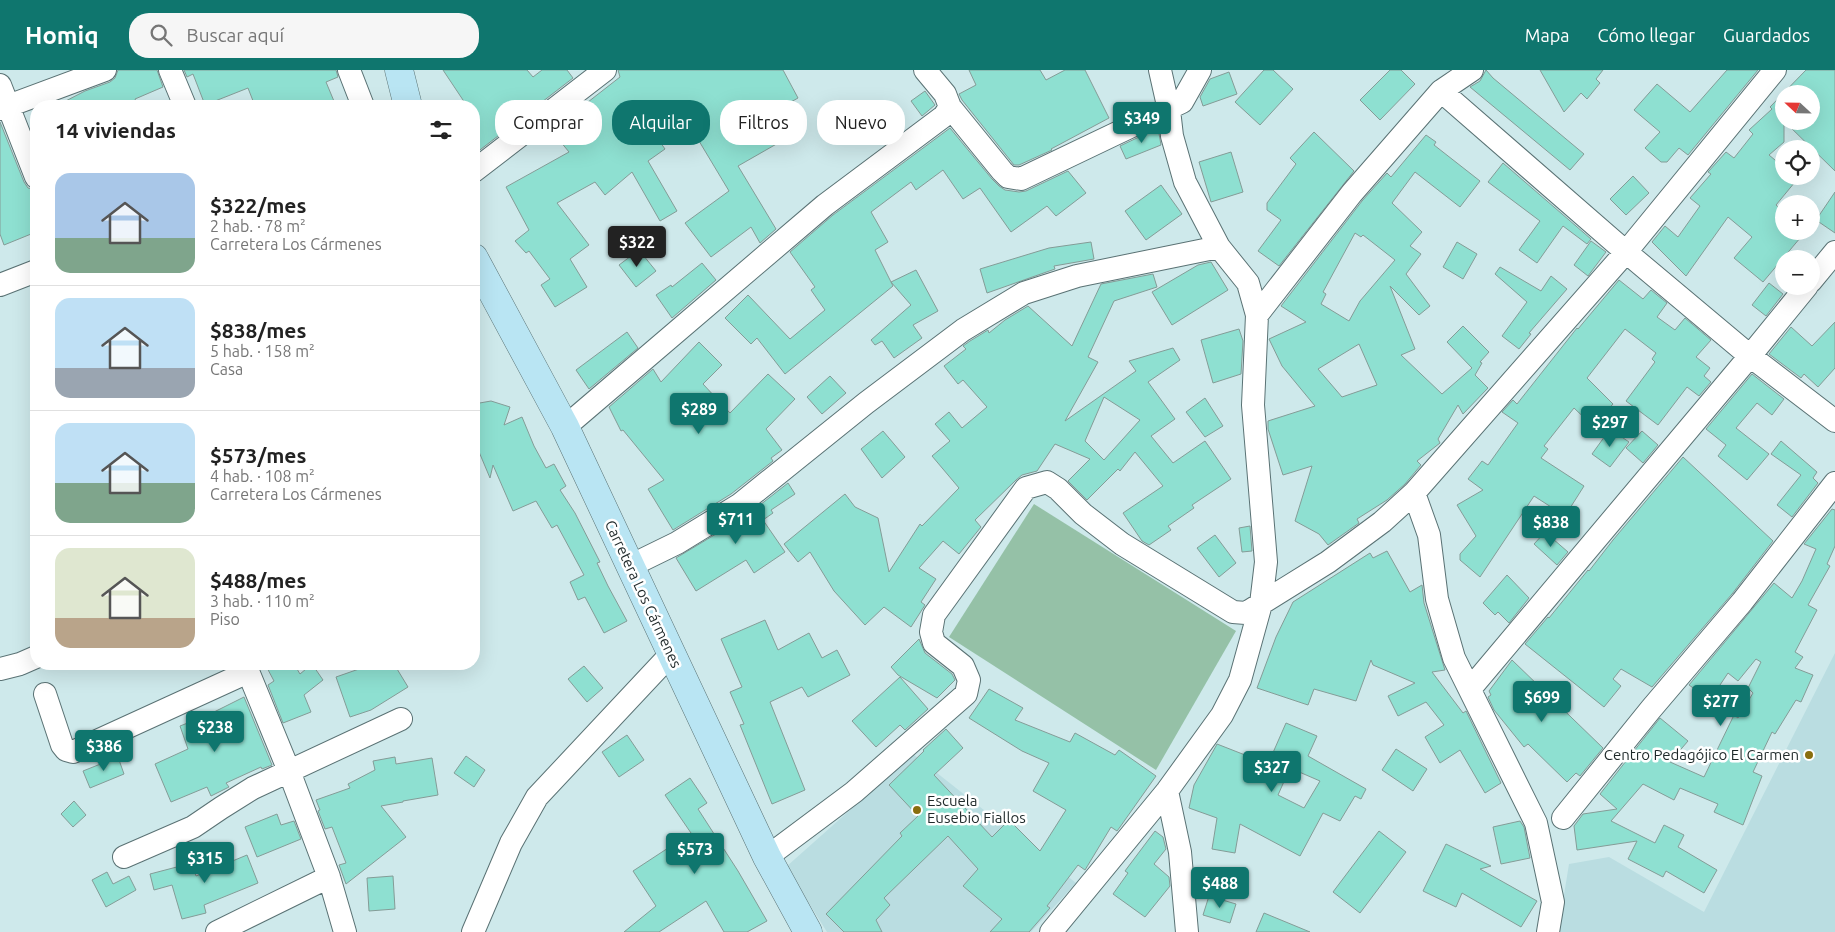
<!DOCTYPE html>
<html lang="es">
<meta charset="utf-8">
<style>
:root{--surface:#fff;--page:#f6f6f6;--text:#222;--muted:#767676;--line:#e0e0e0;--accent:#0f766e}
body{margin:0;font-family:Ubuntu,sans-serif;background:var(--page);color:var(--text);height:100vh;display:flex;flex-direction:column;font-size:19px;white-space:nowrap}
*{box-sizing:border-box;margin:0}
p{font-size:16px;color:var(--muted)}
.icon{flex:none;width:28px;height:28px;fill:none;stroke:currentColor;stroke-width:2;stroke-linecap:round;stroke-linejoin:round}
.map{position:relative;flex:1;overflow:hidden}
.drawer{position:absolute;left:30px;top:30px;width:450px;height:570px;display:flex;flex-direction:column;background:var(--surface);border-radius:20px;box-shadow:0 5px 20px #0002}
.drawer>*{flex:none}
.top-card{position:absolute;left:495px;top:30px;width:475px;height:45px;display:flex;gap:10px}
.needle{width:32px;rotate:292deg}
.buttons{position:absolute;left:1775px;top:15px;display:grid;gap:10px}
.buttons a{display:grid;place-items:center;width:45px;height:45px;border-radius:50%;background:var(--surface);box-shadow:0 5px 20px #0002;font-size:25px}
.price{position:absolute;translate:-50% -42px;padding:0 11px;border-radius:5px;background:var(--accent);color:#fff;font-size:16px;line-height:32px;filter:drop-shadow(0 1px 2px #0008)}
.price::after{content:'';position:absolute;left:50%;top:30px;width:15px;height:11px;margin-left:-8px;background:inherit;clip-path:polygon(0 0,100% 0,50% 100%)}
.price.on{background:#222;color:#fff}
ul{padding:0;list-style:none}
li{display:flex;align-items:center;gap:15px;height:125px;padding:0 25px}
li+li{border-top:1px solid var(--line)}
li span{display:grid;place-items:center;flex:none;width:140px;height:100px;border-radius:15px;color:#555}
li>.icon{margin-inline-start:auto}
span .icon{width:60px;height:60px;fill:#fffc;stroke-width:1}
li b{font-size:21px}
h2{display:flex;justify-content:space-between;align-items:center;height:60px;padding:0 25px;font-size:21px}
.tag{padding:0 18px;border-radius:20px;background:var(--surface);box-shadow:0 5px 20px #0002;font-size:18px;line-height:45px}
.tag.on{background:var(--accent);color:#fff}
header{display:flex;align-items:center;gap:30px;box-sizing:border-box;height:70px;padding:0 25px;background:var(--accent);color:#fff}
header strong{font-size:24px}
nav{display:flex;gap:28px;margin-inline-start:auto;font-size:18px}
.search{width:350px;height:45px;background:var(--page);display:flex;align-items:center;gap:12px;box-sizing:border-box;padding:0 18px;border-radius:20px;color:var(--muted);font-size:19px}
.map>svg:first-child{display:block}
.built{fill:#badde1}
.green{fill:#95c1a7}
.building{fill:#8ee0d1;stroke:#849c97;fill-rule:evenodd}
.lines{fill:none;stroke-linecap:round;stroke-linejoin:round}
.street-casing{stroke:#5a7274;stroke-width:24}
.secondary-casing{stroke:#5a7274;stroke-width:29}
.street{stroke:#fff;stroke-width:22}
.secondary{stroke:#b9e5f3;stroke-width:28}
.poi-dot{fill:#896e0e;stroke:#fff;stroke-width:2}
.labels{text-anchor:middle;stroke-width:5;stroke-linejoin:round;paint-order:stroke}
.street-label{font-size:15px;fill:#1f292a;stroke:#fff}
.poi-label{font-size:15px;fill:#1f292a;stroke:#fff;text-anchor:end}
</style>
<header>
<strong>Homiq</strong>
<div class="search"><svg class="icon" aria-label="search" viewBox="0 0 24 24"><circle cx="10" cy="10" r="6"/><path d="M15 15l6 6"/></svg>Buscar aquí</div>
<nav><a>Mapa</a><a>Cómo llegar</a><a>Guardados</a></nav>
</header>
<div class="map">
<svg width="1835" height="862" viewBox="0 0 1835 862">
<rect width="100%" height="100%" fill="#cee9eb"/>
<path class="built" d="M 1835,583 L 1835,862 L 1558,862 L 1569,794 L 1609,787 L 1704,842 Z
M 913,684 L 1076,813 L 1031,862 L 827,862 L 786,797 Z"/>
<path class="green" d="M 1034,434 L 1236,561 L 1156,700 L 949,567 Z"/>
<path class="building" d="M 118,0 L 157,0 L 163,17 L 135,29 L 138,36 L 56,36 L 85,21 L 110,12 L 115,8 Z
M 184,0 L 336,0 L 338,7 L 326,12 L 336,36 L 255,36 L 248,18 L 205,35 L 193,4 L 187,7 Z
M 443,0 L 527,0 L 533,7 L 542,0 L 567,0 L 573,8 L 476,83 L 474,77 L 474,36 L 467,36 Z
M 618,0 L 783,0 L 798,28 L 782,37 L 794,64 L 738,96 L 776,159 L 760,173 L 751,157 L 711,187 L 685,153 L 729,121 L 687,51 L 658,69 L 665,79 L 648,91 L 677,141 L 660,151 L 632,102 L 605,125 L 595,112 L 557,133 L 589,175 L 570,189 L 587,217 L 555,237 L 541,215 L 550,209 L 529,181 L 526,183 L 515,171 L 529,160 L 506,117 L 569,82 L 560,71 L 595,41 L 588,32 L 620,7 Z
M 969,0 L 1040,0 L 1046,10 L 1065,0 L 1085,0 L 1109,48 L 1051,79 L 1052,80 L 1019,95 L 1014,95 L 962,30 L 959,24 L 976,15 Z
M 1264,0 L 1273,0 L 1293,19 L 1260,55 L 1235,32 Z
M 1390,0 L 1401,0 L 1415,14 L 1380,50 L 1360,30 Z
M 1486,0 L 1493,8 L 1584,84 L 1570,100 L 1470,17 L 1480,11 Z
M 1540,0 L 1603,0 L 1596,9 L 1600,13 L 1587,29 L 1581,23 L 1564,42 Z
M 1727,0 L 1758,0 L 1688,85 L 1679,78 L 1667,92 L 1661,92 L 1645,78 L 1660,62 L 1634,40 L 1657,14 L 1690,42 Z
M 1806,0 L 1835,0 L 1835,101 L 1784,51 L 1811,51 L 1811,24 L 1784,24 L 1784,72 L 1769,85 L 1781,95 L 1778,99 L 1784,103 L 1784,106 L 1787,106 L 1795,112 L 1776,135 L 1784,142 L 1784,161 L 1806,161 L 1763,212 L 1734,188 L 1752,167 L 1728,147 L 1686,206 L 1652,172 L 1665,156 L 1678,167 L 1700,136 L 1690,128 L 1711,104 L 1708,102 L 1726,82 L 1734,88 L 1753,64 L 1749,60 L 1772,39 L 1770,37 Z
M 1229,2 L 1237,24 L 1203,36 L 1200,27 L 1210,9 Z
M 925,21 L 935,35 L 922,46 L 911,31 Z
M 0,52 L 24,112 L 28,118 L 36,120 L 36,162 L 4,175 L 0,164 Z
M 950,58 L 992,109 L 999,116 L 1005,120 L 1019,122 L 1026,121 L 1068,101 L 1086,123 L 1056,146 L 1047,136 L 1011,162 L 980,118 L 963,129 L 943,100 L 916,120 L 911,112 L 871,142 L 888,172 L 875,180 L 893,216 L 785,304 L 757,268 L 751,274 L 725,248 L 748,225 L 790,269 L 825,240 L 811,220 L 815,217 L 790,182 L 833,145 Z
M 1158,58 L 1161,75 L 1126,89 L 1120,76 Z
M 1314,62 L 1354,101 L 1279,196 L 1258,181 L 1281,150 L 1267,140 L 1267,133 L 1296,94 L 1290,88 Z
M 1426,65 L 1436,72 L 1434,75 L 1480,111 L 1460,137 L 1415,102 L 1392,133 L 1422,162 L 1410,176 L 1421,184 L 1406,204 L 1430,236 L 1419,245 L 1390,216 L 1415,279 L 1401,285 L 1442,324 L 1472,298 L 1447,272 L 1463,256 L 1489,282 L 1480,292 L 1482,293 L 1475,305 L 1488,318 L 1463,344 L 1458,335 L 1438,369 L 1440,373 L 1417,391 L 1421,395 L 1405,414 L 1387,430 L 1357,449 L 1359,453 L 1328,475 L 1319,464 L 1295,451 L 1312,396 L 1283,405 L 1268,359 L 1268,351 L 1315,336 L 1282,296 L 1269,269 L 1306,252 L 1281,236 L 1362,131 L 1387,103 L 1391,107 ZM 1355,163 L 1361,167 L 1363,165 L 1395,190 L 1360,231 L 1349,251 L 1321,234 L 1326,224 L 1323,222 ZM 1359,274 L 1377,315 L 1342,327 L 1318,299 Z
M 1231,82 L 1243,122 L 1211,132 L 1199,92 Z
M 1503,93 L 1591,169 L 1587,174 L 1563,156 L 1537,193 L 1519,180 L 1540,151 L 1488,112 Z
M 1633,106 L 1649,123 L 1626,145 L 1610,129 Z
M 1161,115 L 1182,144 L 1146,170 L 1125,141 Z
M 1835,122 L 1835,163 L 1816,150 Z
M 1591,171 L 1606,182 L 1588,206 L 1574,195 Z
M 1091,172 L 1094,189 L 1054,196 L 1055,199 L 987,223 L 980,199 L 1049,178 Z
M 1457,172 L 1477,184 L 1463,209 L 1443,197 Z
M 639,180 L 656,201 L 636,217 L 619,195 Z
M 1211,192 L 1228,220 L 1172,255 L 1152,222 L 1198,195 Z
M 702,193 L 716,210 L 672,248 L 656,225 L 671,215 L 672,217 Z
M 1500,197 L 1541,221 L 1551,206 L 1567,219 L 1529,263 L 1531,264 L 1519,279 L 1502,266 L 1527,232 L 1495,204 Z
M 916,200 L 938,241 L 913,255 L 922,268 L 894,288 L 882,271 L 875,275 L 871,270 L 911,235 L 891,212 Z
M 1153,204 L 1157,217 L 1114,231 L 1088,287 L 1098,292 L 1065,351 L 1136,301 L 1129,291 L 1173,278 L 1180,290 L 1148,312 L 1175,349 L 1151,366 L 1173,393 L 1205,371 L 1231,409 L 1192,435 L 1194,438 L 1168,456 L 1171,460 L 1149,475 L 1142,471 L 1123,443 L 1163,416 L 1135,382 L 1120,401 L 1118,399 L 1087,430 L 1068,411 L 1090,389 L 1055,374 L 1037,401 L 1022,405 L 1016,410 L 975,450 L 981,457 L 959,484 L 943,471 L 919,498 L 936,509 L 921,532 L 925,535 L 911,557 L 884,537 L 865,555 L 834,521 L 810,482 L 798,492 L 784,474 L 845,424 L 855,437 L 878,448 L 889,502 L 920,454 L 922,456 L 959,418 L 932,386 L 950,371 L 935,354 L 949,342 L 962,358 L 987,337 L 963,310 L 958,314 L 944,296 L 966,279 L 963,276 L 970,271 L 988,260 L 989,263 L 1005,250 L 1028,236 L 1072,276 L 1101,214 ZM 1104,327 L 1140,350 L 1104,390 L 1085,371 Z
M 1619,210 L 1643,229 L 1651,220 L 1667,233 L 1657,247 L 1675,260 L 1685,248 L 1711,270 L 1696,287 L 1710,298 L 1704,306 L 1711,312 L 1699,326 L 1687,317 L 1658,355 L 1626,331 L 1655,292 L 1652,289 L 1656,283 L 1625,259 L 1587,308 L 1613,334 L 1593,356 L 1574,338 L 1544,376 L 1548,379 L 1541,388 L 1584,416 L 1565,446 L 1534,426 L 1480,507 L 1460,490 L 1460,484 L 1476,466 L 1457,435 L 1483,420 L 1468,409 L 1482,391 L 1488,395 L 1518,353 L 1502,342 L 1513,330 L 1517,334 L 1577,258 L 1578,259 Z
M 1769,213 L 1783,224 L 1766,246 L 1752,235 Z
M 1835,252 L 1835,298 L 1818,317 L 1804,304 L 1801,308 L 1769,284 L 1791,257 L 1812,276 Z
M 1239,259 L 1243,271 L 1241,304 L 1213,313 L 1201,270 Z
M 627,262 L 638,278 L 589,319 L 576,300 Z
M 699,272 L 722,295 L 703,314 L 730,343 L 768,304 L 795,329 L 766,359 L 782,380 L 771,388 L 773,391 L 731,424 L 673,460 L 648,419 L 664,410 L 623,360 L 621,361 L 609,337 L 653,299 L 661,312 Z
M 1752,304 L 1784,329 L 1772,345 L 1757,333 L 1736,358 L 1769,384 L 1747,410 L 1718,386 L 1726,375 L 1706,359 Z
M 830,306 L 846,323 L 822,344 L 807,327 Z
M 1205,328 L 1223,356 L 1205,367 L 1186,342 Z
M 491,331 L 510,337 L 504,355 L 522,347 L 534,376 L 546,398 L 554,394 L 566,416 L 560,420 L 575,443 L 600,492 L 597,493 L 608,516 L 627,551 L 604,563 L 585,527 L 578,530 L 570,512 L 584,505 L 557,455 L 552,458 L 536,431 L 513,441 L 493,395 L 490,408 L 474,370 L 474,334 Z
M 1610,359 L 1629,372 L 1610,397 L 1592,384 Z
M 883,361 L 905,387 L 882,408 L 861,379 Z
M 1642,361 L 1658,375 L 1643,393 L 1626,378 Z
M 1781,371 L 1817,402 L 1813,408 L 1818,413 L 1792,447 L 1777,435 L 1801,405 L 1771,384 Z
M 1683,387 L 1773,471 L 1732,524 L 1652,617 L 1621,599 L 1613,609 L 1621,616 L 1604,637 L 1525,574 L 1548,547 L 1549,548 L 1588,500 L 1589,501 L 1613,470 Z
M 788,413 L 795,424 L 771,440 L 773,443 L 763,450 L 785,482 L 754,503 L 746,490 L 696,521 L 676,488 L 746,446 Z
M 1832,439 L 1835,440 L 1835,476 L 1827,494 L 1830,496 L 1808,535 L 1817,540 L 1795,582 L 1803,587 L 1795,598 L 1813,605 L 1801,632 L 1796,630 L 1775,664 L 1772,662 L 1753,702 L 1762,706 L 1743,755 L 1714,742 L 1718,734 L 1680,718 L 1674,730 L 1643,714 L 1611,751 L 1655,773 L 1664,755 L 1684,765 L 1678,777 L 1717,800 L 1704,823 L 1666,801 L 1663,807 L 1628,789 L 1637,771 L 1577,780 L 1574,756 L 1583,744 L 1617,739 L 1600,724 L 1660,648 L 1688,671 L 1670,692 L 1704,707 L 1734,645 L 1738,648 L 1753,623 L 1748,618 L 1761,592 L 1756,589 L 1738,611 L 1728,603 L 1710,630 L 1689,615 L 1774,513 L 1792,528 L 1802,511 L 1816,479 L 1804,474 Z
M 1250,456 L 1252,481 L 1242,482 L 1239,458 Z
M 1545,462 L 1568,482 L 1557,495 L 1534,474 Z
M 1215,465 L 1236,493 L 1219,507 L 1197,478 Z
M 1387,481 L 1410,522 L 1422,515 L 1424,533 L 1445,600 L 1432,602 L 1463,643 L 1466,641 L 1501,713 L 1485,723 L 1460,680 L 1440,693 L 1425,667 L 1444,655 L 1426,632 L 1398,646 L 1388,626 L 1415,613 L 1373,595 L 1371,590 L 1356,631 L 1314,619 L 1308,635 L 1257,618 L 1276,567 L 1293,532 L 1370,483 L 1373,488 Z
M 1507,505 L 1529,528 L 1509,553 L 1498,542 L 1495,545 L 1483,533 Z
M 765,550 L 778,580 L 809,563 L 822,588 L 837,580 L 850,605 L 808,627 L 802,617 L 770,632 L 805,720 L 772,734 L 740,655 L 744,654 L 730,622 L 742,617 L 721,569 Z
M 919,569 L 925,583 L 952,604 L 955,610 L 937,628 L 898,605 L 891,597 Z
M 1512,590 L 1603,678 L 1580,706 L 1576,703 L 1567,712 L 1528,674 L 1524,677 L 1494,640 L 1488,627 L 1491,625 L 1489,621 Z
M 265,594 L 294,594 L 300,604 L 312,594 L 323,610 L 304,625 L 311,642 L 283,653 L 268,615 L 274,611 Z
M 357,594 L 394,594 L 408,617 L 371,640 L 350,647 L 336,607 L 359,599 Z
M 584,596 L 603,618 L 587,632 L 568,609 Z
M 900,607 L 928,639 L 905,660 L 900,655 L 876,677 L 852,651 Z
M 989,619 L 1023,638 L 1015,650 L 1070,672 L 1075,663 L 1115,685 L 1119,680 L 1156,706 L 1120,757 L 1117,761 L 1111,757 L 1085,800 L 1078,795 L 1047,836 L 1050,838 L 1029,862 L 990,862 L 1002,849 L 963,816 L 978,799 L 948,766 L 884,828 L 890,835 L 876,850 L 882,862 L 844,862 L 826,844 L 902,766 L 900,763 L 918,746 L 889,715 L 924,681 L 923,680 L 946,659 L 963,678 L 934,705 L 992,767 L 1009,750 L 1040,781 L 1066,740 L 1033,721 L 1049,693 L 1022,681 L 969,648 Z
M 244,627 L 272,695 L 262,699 L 261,697 L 226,713 L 229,717 L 211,726 L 207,717 L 171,732 L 155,694 L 188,679 L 180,656 L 208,645 Z
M 1286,653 L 1317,666 L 1308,686 L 1366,719 L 1361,729 L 1355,726 L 1340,751 L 1323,743 L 1300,786 L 1240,754 L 1235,783 L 1212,779 L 1217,748 L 1189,738 L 1194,715 L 1216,676 L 1217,674 L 1268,694 ZM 1290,698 L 1320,711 L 1304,738 L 1278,725 Z
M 627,665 L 644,690 L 619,707 L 602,682 Z
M 1396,679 L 1427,699 L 1413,721 L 1382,700 Z
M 466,686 L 485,700 L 474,717 L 454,703 Z
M 118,687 L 124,704 L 90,718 L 83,701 Z
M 395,687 L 396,694 L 432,688 L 438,725 L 403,731 L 403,732 L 381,736 L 406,767 L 346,814 L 339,795 L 346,793 L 332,757 L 325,759 L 318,741 L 320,740 L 316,730 L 350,718 L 348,714 L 375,700 L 373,691 Z
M 690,708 L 707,733 L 698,739 L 738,801 L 767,851 L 747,862 L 724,862 L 706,831 L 659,862 L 624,862 L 656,836 L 633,801 L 691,763 L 665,725 Z
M 74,731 L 86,745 L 73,757 L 61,744 Z
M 277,744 L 281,755 L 294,751 L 301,769 L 257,787 L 245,757 Z
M 1520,751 L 1524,757 L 1530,788 L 1501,794 L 1493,757 Z
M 1155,761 L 1163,767 L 1166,779 L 1154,794 L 1169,807 L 1170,816 L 1145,847 L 1113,824 L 1128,803 L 1125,801 Z
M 1379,761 L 1406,782 L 1360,843 L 1333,822 Z
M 1446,774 L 1491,796 L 1480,799 L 1537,831 L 1521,857 L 1462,823 L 1456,837 L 1423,821 Z
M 247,785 L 258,813 L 204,835 L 206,843 L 182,849 L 172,815 L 154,820 L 150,804 L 192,793 L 196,806 Z
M 107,802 L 113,814 L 129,806 L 136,820 L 106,837 L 92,810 Z
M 393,806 L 395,839 L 369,841 L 367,808 Z
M 1209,826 L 1236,834 L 1230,853 L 1203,845 Z
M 1264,843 L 1310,862 L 1256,862 Z"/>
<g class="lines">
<defs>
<path id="street" d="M 170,0 L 185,36
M 349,0 L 363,36
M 925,0 L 945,24 L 950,37 L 1002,101 L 1008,107 L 1021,109 L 1182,32 L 1200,0
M 0,15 L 36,107
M 1441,21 L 1626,182 L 1750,286 L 1835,351
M 0,39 L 105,0
M 474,101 L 605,0
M 1811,211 L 1835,182
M 0,215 L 36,201
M 1257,245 L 1352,123 L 1441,21 L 1472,0
M 565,357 L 825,135 L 944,46 L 950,37
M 1414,423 L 1429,465 L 1437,529 L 1454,588 L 1536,753 L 1553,832 L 1548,862
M 630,496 L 677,473 L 739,435 L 866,333 L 963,260 L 1024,223 L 1077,206 L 1219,177
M 245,594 L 289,701 L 329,807 L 345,862
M 0,599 L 20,594 L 36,587
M 1470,619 L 1750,286 L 1807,216
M 45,624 L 62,675 L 66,680 L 73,682 L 248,602
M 1167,721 L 1180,782 L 1187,862
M 1563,748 L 1651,639 L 1742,532 L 1835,413
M 124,787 L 193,757 L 221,738 L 253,718 L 401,649
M 767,787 L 854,722 L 966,624 L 969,610 L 963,596 L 934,573 L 931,562 L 934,545 L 1026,418 L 1047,412 L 1058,419 L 1083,444 L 1122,474 L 1233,542 L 1246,543 L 1328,492 L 1382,452 L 1414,423 L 1626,182 L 1775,0
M 217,862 L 329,807
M 473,862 L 511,773 L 537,727 L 671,584
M 1051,862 L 1167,721 L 1222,645 L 1240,610 L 1261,534 L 1266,492 L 1253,335 L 1257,245 L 1248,213 L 1219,177 L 1185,112 L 1172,66 L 1169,40 L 1160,0"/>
<path id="secondary" d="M 399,0 L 408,36
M 474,188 L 565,357 L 767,787 L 808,862"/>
</defs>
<use href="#street" class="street-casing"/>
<use href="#secondary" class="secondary-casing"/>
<use href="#street" class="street"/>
<use href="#secondary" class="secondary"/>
</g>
<g class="poi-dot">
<circle cx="1809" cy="685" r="5"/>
<circle cx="917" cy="740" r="5"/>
</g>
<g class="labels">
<g class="street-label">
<text transform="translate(643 524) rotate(65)" y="5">Carretera Los Cármenes</text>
</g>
<g class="poi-label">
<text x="1799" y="690">Centro Pedagójico El Carmen</text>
<text x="927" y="736" text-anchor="start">Escuela<tspan x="927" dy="17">Eusebio Fiallos</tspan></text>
</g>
</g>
</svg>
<div class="buttons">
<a><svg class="needle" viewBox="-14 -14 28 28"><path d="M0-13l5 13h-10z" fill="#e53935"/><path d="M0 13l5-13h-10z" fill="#767676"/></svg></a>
<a><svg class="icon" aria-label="locate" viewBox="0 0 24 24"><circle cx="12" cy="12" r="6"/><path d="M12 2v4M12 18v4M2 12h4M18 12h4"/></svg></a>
<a>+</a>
<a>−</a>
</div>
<b class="price" style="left:1142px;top:74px">$349</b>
<b class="price on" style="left:637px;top:198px">$322</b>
<b class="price" style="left:699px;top:365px">$289</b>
<b class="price" style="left:1610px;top:378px">$297</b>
<b class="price" style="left:736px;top:475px">$711</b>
<b class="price" style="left:1551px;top:478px">$838</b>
<b class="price" style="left:1542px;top:653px">$699</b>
<b class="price" style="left:1721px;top:657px">$277</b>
<b class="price" style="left:215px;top:683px">$238</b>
<b class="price" style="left:104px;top:702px">$386</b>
<b class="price" style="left:1272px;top:723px">$327</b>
<b class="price" style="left:695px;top:805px">$573</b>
<b class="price" style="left:205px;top:814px">$315</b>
<b class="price" style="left:1220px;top:839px">$488</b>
<div class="top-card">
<a class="tag">Comprar</a>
<a class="tag on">Alquilar</a>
<a class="tag">Filtros</a>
<a class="tag">Nuevo</a>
</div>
<section class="drawer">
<h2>14 viviendas<svg class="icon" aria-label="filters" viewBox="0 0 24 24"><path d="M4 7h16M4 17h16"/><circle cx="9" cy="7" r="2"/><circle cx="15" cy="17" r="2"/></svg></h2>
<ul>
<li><span style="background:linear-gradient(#a9c7e8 65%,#7fa58c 0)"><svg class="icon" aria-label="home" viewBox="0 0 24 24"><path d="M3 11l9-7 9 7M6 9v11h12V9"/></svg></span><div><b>$322/mes</b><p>2 hab. · 78 m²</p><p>Carretera Los Cármenes</p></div></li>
<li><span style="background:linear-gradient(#bfe0f5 70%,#9aa5b1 0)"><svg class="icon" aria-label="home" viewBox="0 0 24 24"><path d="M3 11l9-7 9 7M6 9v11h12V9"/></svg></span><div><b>$838/mes</b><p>5 hab. · 158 m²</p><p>Casa</p></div></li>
<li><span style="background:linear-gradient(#bfe0f5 60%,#7fa58c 0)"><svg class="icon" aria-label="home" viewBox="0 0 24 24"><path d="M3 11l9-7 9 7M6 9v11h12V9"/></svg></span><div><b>$573/mes</b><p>4 hab. · 108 m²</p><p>Carretera Los Cármenes</p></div></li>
<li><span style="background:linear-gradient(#dfe7d0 70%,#b9a48a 0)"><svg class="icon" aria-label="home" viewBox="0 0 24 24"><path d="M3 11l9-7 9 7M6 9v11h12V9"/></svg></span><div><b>$488/mes</b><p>3 hab. · 110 m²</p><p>Piso</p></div></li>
</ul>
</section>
</div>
